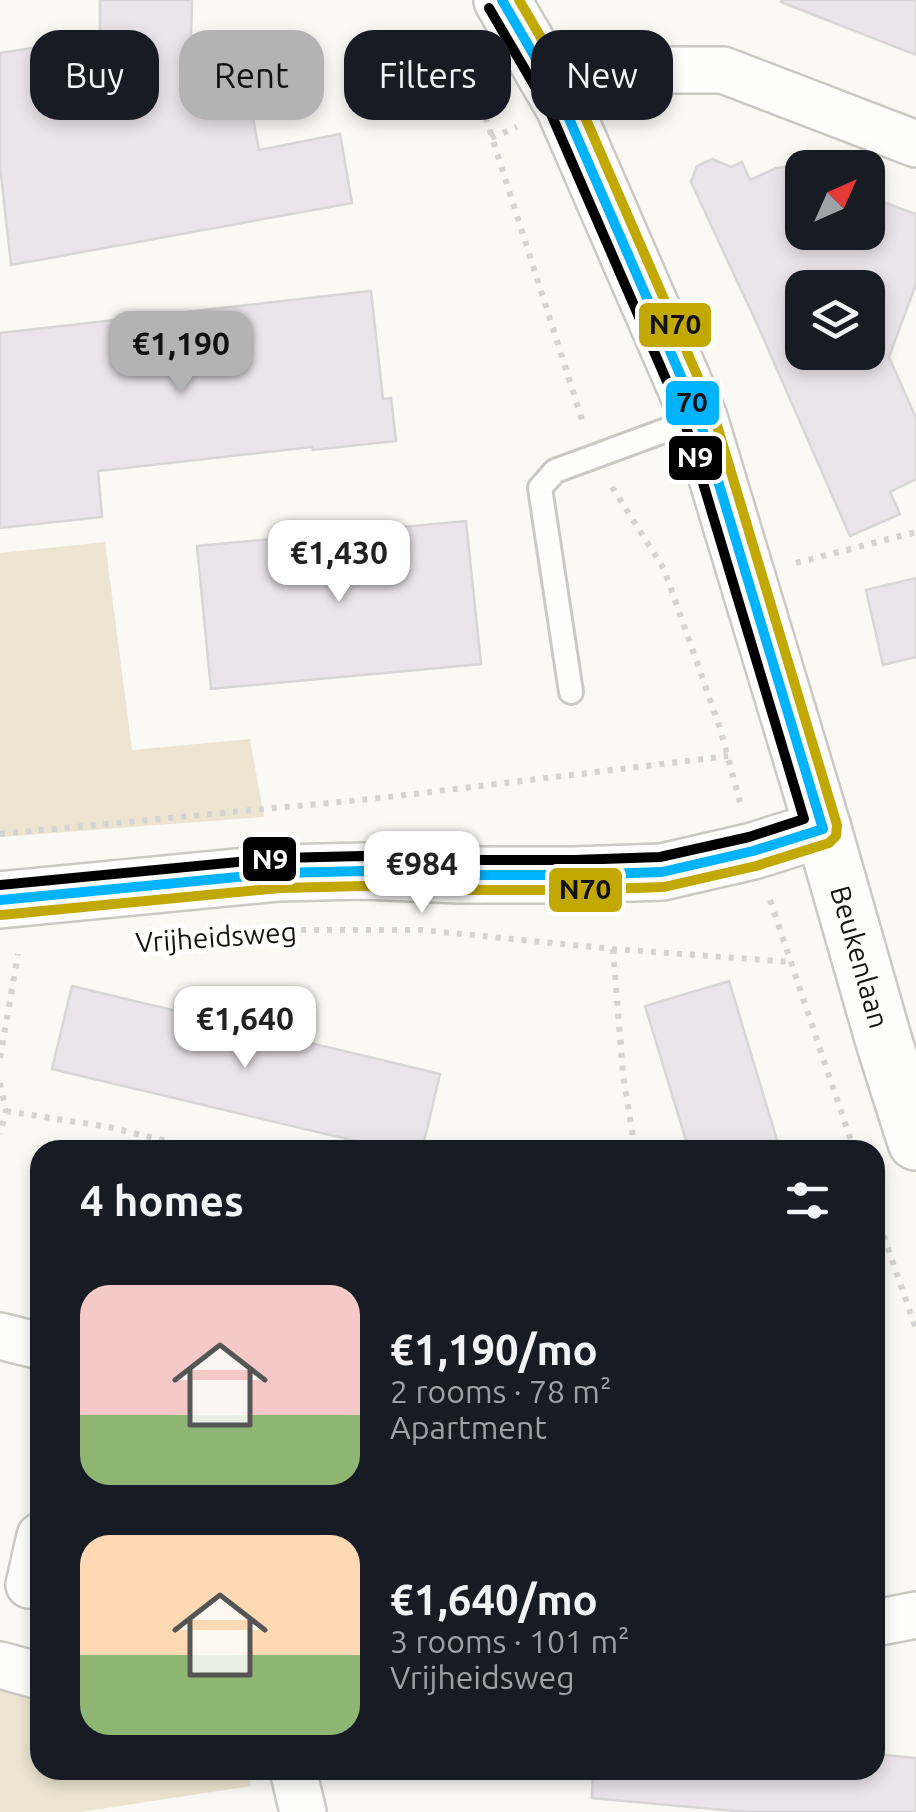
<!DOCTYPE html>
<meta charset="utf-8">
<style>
:root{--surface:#171b24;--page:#20242c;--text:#f1f3f6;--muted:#9ea1a6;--accent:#b2b3b2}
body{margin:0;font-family:Ubuntu,sans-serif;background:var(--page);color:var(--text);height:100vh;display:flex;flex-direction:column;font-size:38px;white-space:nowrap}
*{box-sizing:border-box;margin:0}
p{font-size:32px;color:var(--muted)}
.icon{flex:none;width:55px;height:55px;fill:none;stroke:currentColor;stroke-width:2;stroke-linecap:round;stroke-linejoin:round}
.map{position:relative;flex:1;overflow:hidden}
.panel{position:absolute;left:30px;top:1140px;width:855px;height:640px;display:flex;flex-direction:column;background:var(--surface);border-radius:30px;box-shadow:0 5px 15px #0003}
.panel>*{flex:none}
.guide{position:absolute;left:30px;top:30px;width:858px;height:90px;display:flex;gap:20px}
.needle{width:65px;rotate:45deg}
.fabs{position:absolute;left:785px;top:150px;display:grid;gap:20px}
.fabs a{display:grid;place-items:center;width:100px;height:100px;border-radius:20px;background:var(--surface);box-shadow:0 5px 15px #0003;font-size:50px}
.price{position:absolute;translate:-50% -85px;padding:0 22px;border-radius:20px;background:#fff;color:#222;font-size:32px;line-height:65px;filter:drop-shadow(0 2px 5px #0008)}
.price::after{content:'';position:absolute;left:50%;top:60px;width:30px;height:22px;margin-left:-15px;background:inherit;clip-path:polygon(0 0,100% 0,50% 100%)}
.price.current{background:var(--accent);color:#111}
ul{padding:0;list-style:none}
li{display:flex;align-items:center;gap:30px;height:250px;padding:0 50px}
li span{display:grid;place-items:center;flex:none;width:280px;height:200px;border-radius:30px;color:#555}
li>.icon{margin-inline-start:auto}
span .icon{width:120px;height:120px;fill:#fffc;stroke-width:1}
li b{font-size:42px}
h2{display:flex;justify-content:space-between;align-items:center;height:120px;padding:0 50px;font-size:42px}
.chip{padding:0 35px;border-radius:30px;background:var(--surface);box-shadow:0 5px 15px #0003;font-size:35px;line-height:90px}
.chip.current{background:var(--accent);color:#111}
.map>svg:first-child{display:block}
.green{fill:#ede5d1}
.building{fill:#ebe4ea;stroke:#d8d6d6;stroke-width:2.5;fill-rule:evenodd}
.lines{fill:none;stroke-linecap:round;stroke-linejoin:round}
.lane-casing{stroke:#cbc9c4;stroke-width:28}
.street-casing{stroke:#cbc9c4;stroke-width:50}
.secondary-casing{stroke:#cbc9c4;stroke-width:60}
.path{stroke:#d4d4d2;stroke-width:6;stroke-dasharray:5 8;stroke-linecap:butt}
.lane{stroke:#fefefd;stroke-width:22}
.street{stroke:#fefefd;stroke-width:45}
.secondary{stroke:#fefefd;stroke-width:55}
.bus-1-casing{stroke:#fff;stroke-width:18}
.bus-2-casing{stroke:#fff;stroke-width:18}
.bus-3-casing{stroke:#fff;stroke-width:18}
.bus-1{stroke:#00b3ff;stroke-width:10}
.bus-2{stroke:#c2a803;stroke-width:10}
.bus-3{stroke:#000;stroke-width:10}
.labels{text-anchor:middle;stroke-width:10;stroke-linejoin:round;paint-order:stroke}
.street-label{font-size:28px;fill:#15130d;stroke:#fff}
.line-badge{stroke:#fff;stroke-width:4}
.badge-label{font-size:28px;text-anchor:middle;font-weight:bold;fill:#fff}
.pale-badge-label{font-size:28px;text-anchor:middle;font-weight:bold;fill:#111}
</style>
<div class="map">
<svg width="916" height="1812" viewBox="0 0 916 1812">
<rect width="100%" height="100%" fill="#faf9f4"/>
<path class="green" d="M 105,542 L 132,750 L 250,739 L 264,817 L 0,837 L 0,553 Z
M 0,1682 L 40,1693 L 40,1770 L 242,1770 L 249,1776 L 251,1786 L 81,1812 L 0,1812 Z"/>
<path class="building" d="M 100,0 L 192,0 L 191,37 L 238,38 L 259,150 L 340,134 L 352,203 L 11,265 L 0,166 L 0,53 L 56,44 L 100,45 Z
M 782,0 L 916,0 L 916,55 L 781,2 Z
M 712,159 L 731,167 L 742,162 L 750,180 L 776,168 L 817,164 L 819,168 L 802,168 L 802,232 L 852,232 L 860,248 L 878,200 L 916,214 L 916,284 L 889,357 L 916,418 L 916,479 L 890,492 L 900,514 L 850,536 L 758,326 L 691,182 L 697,166 ZM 802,288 L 868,288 L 868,352 L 802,352 Z
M 371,291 L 383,399 L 391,398 L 396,441 L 313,450 L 312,447 L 98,471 L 102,517 L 0,528 L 0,333 Z
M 466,521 L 481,664 L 211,689 L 197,546 Z
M 916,578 L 916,657 L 883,665 L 866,590 Z
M 729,981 L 780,1150 L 689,1150 L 645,1006 Z
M 72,986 L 440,1074 L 422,1150 L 393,1150 L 52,1069 Z
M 875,1754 L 916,1758 L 916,1812 L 746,1812 L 592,1798 L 593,1770 L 875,1770 Z"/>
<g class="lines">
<defs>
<path id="lane" d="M 571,692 L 540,488 L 555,471 L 699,418"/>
<path id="street" d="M 564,107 L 653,70 L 723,70 L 916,144
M 0,1336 L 40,1346
M 29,1585 L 40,1536
M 875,1623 L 916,1615
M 0,1665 L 40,1676
M 293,1770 L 303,1812"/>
<g id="secondary">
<path id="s1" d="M 502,0 L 564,107 L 699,418 L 823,829 L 885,1045 L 916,1142"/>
<path d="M 0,900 L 279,873 L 363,871 L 459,875 L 574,875 L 662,872 L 753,851 L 823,829"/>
</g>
</defs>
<use href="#lane" class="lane-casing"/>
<use href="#street" class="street-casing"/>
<use href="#secondary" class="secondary-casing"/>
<path class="path" d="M 462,43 L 584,426
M 491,138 L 517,127
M 612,487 L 664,569 L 720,728 L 740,802
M 796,563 L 916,532
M 0,834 L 381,798 L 728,756
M 770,900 L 854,1150
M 275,930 L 422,930 L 613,949 L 791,962
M 613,949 L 623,1074 L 635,1150
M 0,1058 L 18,954
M 0,1083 L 6,1111 L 0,1134
M 6,1111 L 109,1127 L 203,1150
M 875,1211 L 916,1329"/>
<use href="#lane" class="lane"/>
<use href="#street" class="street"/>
<use href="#secondary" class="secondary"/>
<defs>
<path id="bus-1" d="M 502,0 L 564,107 L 699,418 L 823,829
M 0,900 L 279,873 L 363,871 L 459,875 L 574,875 L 662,872 L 753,851 L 823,829"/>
<path id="bus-2" d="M 1,915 L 280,888 L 363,886 L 459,890 L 574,890 L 664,887 L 756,866 L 829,843 L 836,836 L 837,825 L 713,412 L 578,101 L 519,0"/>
<path id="bus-3" d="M 0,885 L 279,858 L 363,856 L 459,860 L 574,860 L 660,857 L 749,837 L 804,819 L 685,423 L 551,114 L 489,8"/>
</defs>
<use href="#bus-1" class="bus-1-casing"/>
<use href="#bus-2" class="bus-2-casing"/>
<use href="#bus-3" class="bus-3-casing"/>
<use href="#bus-1" class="bus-1"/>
<use href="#bus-2" class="bus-2"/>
<use href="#bus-3" class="bus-3"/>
</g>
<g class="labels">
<g class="street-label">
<text transform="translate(216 937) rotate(-4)" y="10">Vrijheidsweg</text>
<text dy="10" stroke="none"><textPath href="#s1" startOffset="1025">Beukenlaan</textPath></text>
</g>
</g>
<g class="line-badge">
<rect x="637" y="301" width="76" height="48" rx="10" fill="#c2a803"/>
<rect x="664" y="379" width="57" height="48" rx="10" fill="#00b3ff"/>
<rect x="667" y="434" width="57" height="48" rx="10" fill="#000"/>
<rect x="241" y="835" width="57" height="48" rx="10" fill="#000"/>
<rect x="547" y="866" width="77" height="48" rx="10" fill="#c2a803"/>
</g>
<g class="badge-label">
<text x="695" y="467">N9</text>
<text x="270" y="869">N9</text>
</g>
<g class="pale-badge-label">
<text x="675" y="334">N70</text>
<text x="692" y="412">70</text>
<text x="585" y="899">N70</text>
</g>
</svg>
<div class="fabs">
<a><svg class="needle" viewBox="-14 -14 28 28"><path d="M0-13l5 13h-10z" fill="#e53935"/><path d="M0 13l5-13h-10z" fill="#9ea1a6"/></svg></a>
<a><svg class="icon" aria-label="layers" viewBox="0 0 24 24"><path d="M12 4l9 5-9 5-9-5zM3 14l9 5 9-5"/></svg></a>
</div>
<b class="price current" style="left:181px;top:396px">€1,190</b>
<b class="price" style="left:339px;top:605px">€1,430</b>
<b class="price" style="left:422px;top:916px">€984</b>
<b class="price" style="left:245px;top:1071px">€1,640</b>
<div class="guide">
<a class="chip">Buy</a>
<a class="chip current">Rent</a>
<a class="chip">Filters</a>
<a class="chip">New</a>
</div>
<section class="panel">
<h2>4 homes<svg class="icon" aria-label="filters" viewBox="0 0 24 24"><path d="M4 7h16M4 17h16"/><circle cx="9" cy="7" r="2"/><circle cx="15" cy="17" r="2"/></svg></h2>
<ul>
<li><span style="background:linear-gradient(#f6c9c9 65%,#8fb573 0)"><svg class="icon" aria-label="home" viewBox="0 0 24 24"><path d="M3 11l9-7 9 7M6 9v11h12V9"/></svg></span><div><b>€1,190/mo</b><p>2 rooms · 78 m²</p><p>Apartment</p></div></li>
<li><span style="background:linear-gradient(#ffd9b3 60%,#8fb573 0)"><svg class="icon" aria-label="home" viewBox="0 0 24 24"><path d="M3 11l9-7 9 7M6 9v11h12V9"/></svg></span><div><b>€1,640/mo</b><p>3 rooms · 101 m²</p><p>Vrijheidsweg</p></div></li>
</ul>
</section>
</div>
